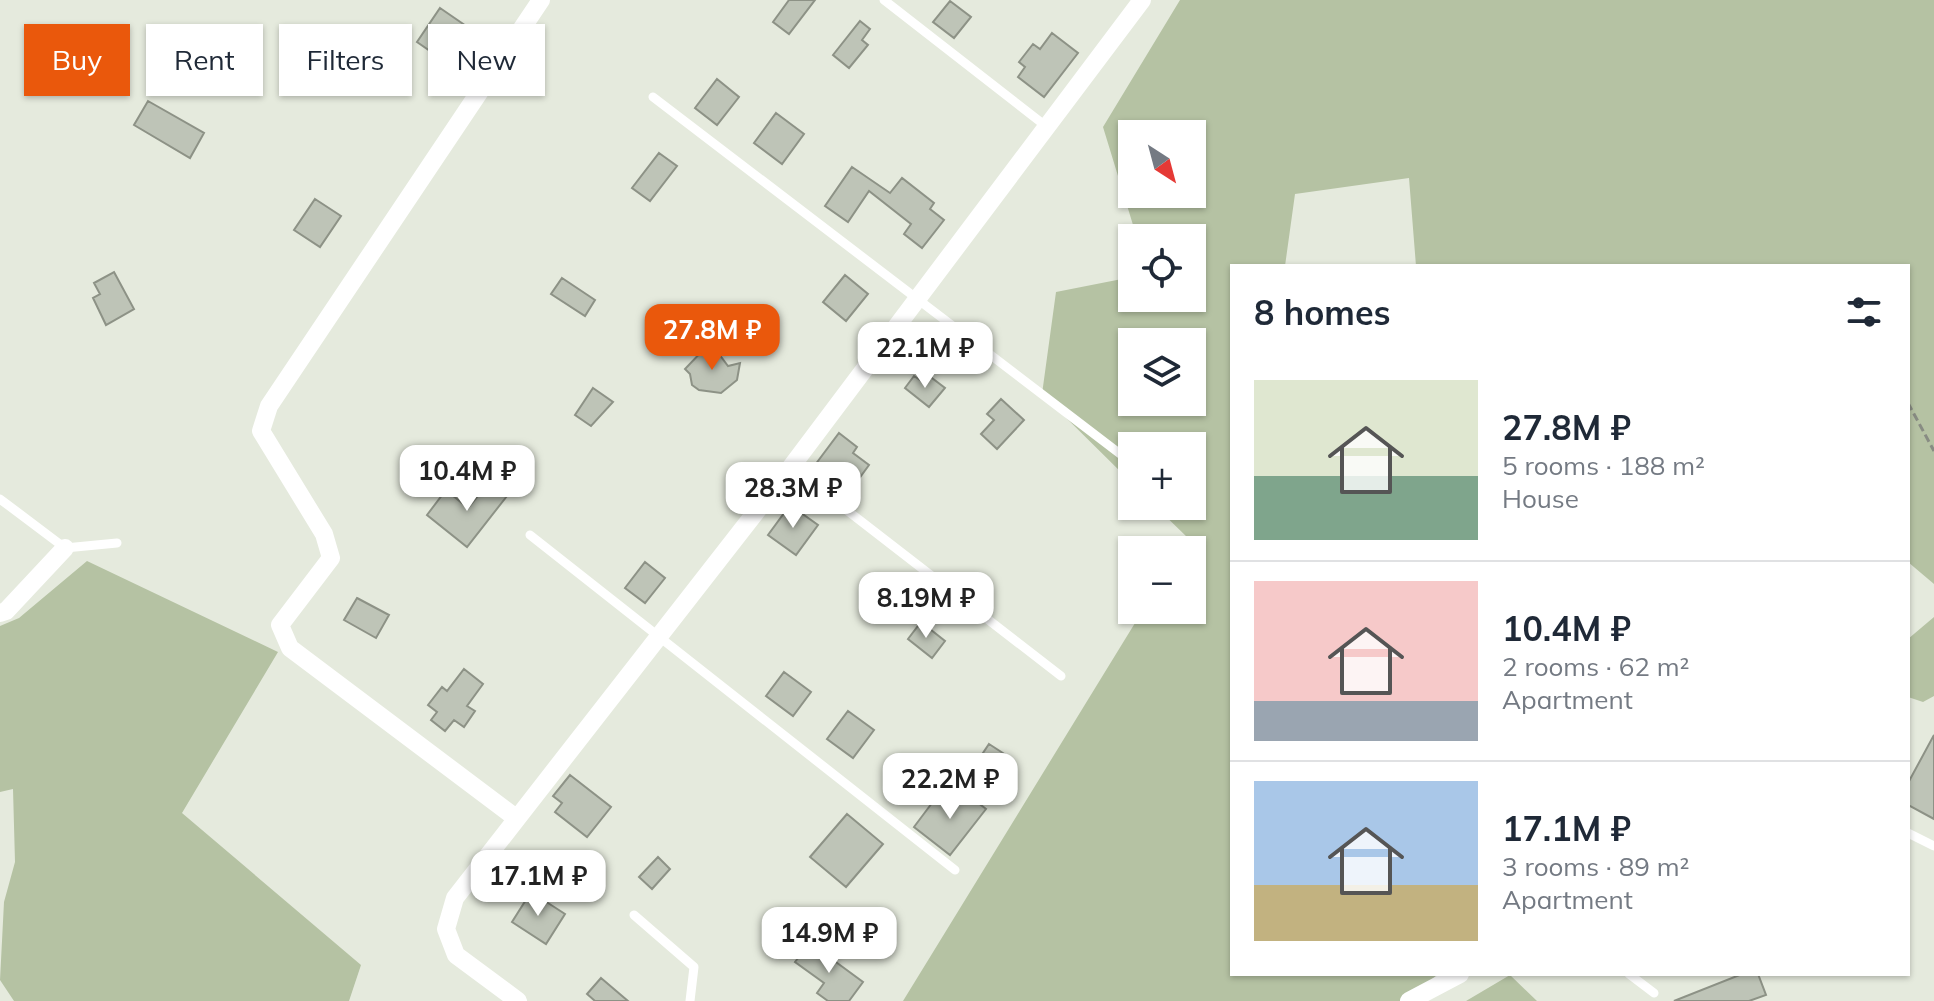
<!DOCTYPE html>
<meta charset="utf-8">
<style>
:root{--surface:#fff;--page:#f6f6f7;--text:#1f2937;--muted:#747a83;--line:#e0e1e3;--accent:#ea580c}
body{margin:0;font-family:Mulish,sans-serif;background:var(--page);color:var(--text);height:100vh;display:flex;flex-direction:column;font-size:30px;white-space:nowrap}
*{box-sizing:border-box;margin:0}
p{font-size:26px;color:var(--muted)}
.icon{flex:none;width:44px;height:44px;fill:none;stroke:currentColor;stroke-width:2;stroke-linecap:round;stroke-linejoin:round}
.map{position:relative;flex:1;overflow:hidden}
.panel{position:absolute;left:1230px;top:264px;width:680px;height:712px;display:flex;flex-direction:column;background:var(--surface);border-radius:0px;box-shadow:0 2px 6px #0004}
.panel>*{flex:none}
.banner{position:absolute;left:24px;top:24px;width:760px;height:72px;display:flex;gap:16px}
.needle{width:52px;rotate:144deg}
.tools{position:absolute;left:1118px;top:120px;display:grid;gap:16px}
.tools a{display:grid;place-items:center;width:88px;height:88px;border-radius:0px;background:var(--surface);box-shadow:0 2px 6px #0004;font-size:40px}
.price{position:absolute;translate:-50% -68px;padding:0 18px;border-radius:16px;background:#fff;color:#222;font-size:26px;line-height:52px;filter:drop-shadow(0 2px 4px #0008)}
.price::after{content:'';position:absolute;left:50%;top:48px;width:24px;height:18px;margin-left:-12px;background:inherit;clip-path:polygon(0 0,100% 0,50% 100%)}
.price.current{background:var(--accent);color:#fff}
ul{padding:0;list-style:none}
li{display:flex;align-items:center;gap:24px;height:200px;padding:0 24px}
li+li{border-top:2px solid var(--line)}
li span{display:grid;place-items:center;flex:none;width:224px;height:160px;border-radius:0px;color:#555}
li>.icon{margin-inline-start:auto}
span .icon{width:96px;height:96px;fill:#fffc;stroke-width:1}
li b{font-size:34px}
h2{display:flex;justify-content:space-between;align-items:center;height:96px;padding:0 24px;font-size:34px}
.tag{padding:0 28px;border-radius:0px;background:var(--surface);box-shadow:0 2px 6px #0004;font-size:28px;line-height:72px}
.tag.current{background:var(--accent);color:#fff}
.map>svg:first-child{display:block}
.green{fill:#b5c2a3;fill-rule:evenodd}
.building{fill:#bec4b7;stroke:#8d9286;stroke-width:2}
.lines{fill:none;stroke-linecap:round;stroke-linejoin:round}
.path{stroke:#888c83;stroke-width:3;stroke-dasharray:8 4;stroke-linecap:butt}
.service{stroke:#fff;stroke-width:9}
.minor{stroke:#fff;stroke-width:18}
</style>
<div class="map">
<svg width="1934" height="1001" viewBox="0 0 1934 1001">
<rect width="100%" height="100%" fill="#e5eadd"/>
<path class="green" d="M 1180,0 L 1934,0 L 1934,584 L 1908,562 L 1908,266 L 1416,266 L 1409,178 L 1295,194 L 1285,266 L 1232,266 L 1232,974 L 1438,974 L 1407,1001 L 903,1001 L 1143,610 L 1192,610 L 1192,550 L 1180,550 L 1187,537 L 1155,506 L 1192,506 L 1192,446 L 1132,446 L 1132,483 L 1042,394 L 1056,292 L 1132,277 L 1132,298 L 1192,298 L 1192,238 L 1137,238 L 1103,127 ZM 1132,134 L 1192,134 L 1192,194 L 1132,194 ZM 1132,342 L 1192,342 L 1192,402 L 1132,402 Z
M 87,561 L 278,652 L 182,813 L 361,965 L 349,1001 L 14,1001 L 0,980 L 4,902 L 15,862 L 13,789 L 0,792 L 0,626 L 19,618 Z
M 1934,617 L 1934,696 L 1923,702 L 1908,697 L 1908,639 Z
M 1510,975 L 1537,1001 L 1466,1001 Z"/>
<path class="building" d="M 789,0 L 815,0 L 789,34 L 773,22 Z
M 950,1 L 971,17 L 954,38 L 933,22 Z
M 440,8 L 469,28 L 446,62 L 417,42 Z
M 860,21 L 870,29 L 862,40 L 868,45 L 849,68 L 833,55 Z
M 1052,33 L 1078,53 L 1044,97 L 1018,77 L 1025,67 L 1019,62 L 1033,44 L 1040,49 Z
M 717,79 L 739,97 L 717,125 L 695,108 Z
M 148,101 L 204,133 L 190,158 L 134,125 Z
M 776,113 L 804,134 L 782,164 L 754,143 Z
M 659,153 L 677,166 L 650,201 L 632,188 Z
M 852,167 L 890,193 L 902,178 L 934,203 L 930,209 L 944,220 L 922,248 L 904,234 L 911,224 L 869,191 L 848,222 L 825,206 Z
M 315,199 L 341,216 L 320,247 L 294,230 Z
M 114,272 L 134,309 L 106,325 L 93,298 L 100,294 L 94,283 Z
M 845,275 L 868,294 L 846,321 L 823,302 Z
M 562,278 L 595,300 L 585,316 L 551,294 Z
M 706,347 L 719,354 L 728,366 L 740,363 L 737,380 L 721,393 L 699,390 L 692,385 L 690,374 L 685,369 Z
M 928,375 L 945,388 L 929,407 L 905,388 L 914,376 L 923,382 Z
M 593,388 L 613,402 L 591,426 L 575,415 Z
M 1001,399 L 1024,420 L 997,449 L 981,434 L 994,420 L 987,414 Z
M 839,433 L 857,447 L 853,453 L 869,465 L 850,491 L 815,465 Z
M 489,482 L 507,496 L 467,547 L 427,515 L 446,490 L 468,508 Z
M 790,505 L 818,525 L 796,555 L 768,535 Z
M 645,562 L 665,578 L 645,603 L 625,588 Z
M 357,598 L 389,615 L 376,638 L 344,620 Z
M 921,622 L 945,641 L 932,658 L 908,639 Z
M 464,669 L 483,684 L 467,706 L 475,711 L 464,727 L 454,720 L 445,731 L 431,720 L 437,712 L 428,705 L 442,687 L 447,691 Z
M 784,672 L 811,692 L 793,716 L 766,696 Z
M 848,711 L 874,730 L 853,758 L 827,739 Z
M 1934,735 L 1934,819 L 1908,805 L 1908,783 Z
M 989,744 L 1009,757 L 999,772 L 979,759 Z
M 570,775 L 611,807 L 587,837 L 555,812 L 562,803 L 553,796 Z
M 959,788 L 986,809 L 950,855 L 914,827 L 935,799 L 945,806 Z
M 847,814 L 883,844 L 846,887 L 810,857 Z
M 658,857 L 670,869 L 652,889 L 639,877 Z
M 531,892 L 565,914 L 546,944 L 512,922 Z
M 810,943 L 863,982 L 849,1001 L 828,1001 L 817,993 L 824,983 L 795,962 Z
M 1742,974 L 1758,974 L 1766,995 L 1749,1001 L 1674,1001 Z
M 601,978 L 628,1001 L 595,1001 L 587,994 Z"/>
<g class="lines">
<path class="path" d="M 1908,403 L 1934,451"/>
<path class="service" d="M 884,0 L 1047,127
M 653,97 L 1132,463
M 791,467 L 1061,676
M 0,499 L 65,548 L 117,543
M 530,535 L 955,870
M 1908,833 L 1934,846
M 634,915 L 694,967 L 690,1001
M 1629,974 L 1654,993"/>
<path class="minor" d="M 0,613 L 6,611 L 65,548
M 516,818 L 290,648 L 280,625 L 331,558 L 324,534 L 261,431 L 269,406 L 541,0
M 518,1001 L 456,955 L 446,929 L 455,898 L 791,467 L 1142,0
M 1409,1001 L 1460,974"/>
</g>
</svg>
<div class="tools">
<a><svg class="needle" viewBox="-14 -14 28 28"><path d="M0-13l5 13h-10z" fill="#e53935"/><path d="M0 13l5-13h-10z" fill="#747a83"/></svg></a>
<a><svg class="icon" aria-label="locate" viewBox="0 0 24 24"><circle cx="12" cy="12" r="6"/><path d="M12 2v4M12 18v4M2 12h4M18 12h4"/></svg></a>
<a><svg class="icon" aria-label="layers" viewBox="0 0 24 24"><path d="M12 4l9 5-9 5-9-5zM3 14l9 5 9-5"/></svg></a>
<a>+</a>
<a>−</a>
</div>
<b class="price current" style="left:712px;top:372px">27.8M ₽</b>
<b class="price" style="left:925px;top:390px">22.1M ₽</b>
<b class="price" style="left:467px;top:513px">10.4M ₽</b>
<b class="price" style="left:793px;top:530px">28.3M ₽</b>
<b class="price" style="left:926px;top:640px">8.19M ₽</b>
<b class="price" style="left:950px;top:821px">22.2M ₽</b>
<b class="price" style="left:538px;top:918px">17.1M ₽</b>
<b class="price" style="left:829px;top:975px">14.9M ₽</b>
<div class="banner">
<a class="tag current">Buy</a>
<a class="tag">Rent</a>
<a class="tag">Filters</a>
<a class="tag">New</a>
</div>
<section class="panel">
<h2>8 homes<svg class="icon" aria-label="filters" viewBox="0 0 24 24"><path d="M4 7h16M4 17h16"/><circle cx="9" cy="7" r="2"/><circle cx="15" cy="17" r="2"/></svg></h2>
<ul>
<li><span style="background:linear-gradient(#dfe7d0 60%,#7fa58c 0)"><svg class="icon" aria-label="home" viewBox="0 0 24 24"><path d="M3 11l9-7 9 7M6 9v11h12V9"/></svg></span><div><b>27.8M ₽</b><p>5 rooms · 188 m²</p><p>House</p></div></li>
<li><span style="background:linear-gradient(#f6c9c9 75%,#9aa5b1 0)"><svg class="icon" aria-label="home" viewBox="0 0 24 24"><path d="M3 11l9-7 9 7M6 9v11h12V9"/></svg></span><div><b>10.4M ₽</b><p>2 rooms · 62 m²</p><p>Apartment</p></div></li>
<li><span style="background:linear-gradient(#a9c7e8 65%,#c2b280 0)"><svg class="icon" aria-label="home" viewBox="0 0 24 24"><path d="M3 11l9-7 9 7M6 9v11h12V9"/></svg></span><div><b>17.1M ₽</b><p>3 rooms · 89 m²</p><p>Apartment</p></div></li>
</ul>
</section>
</div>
